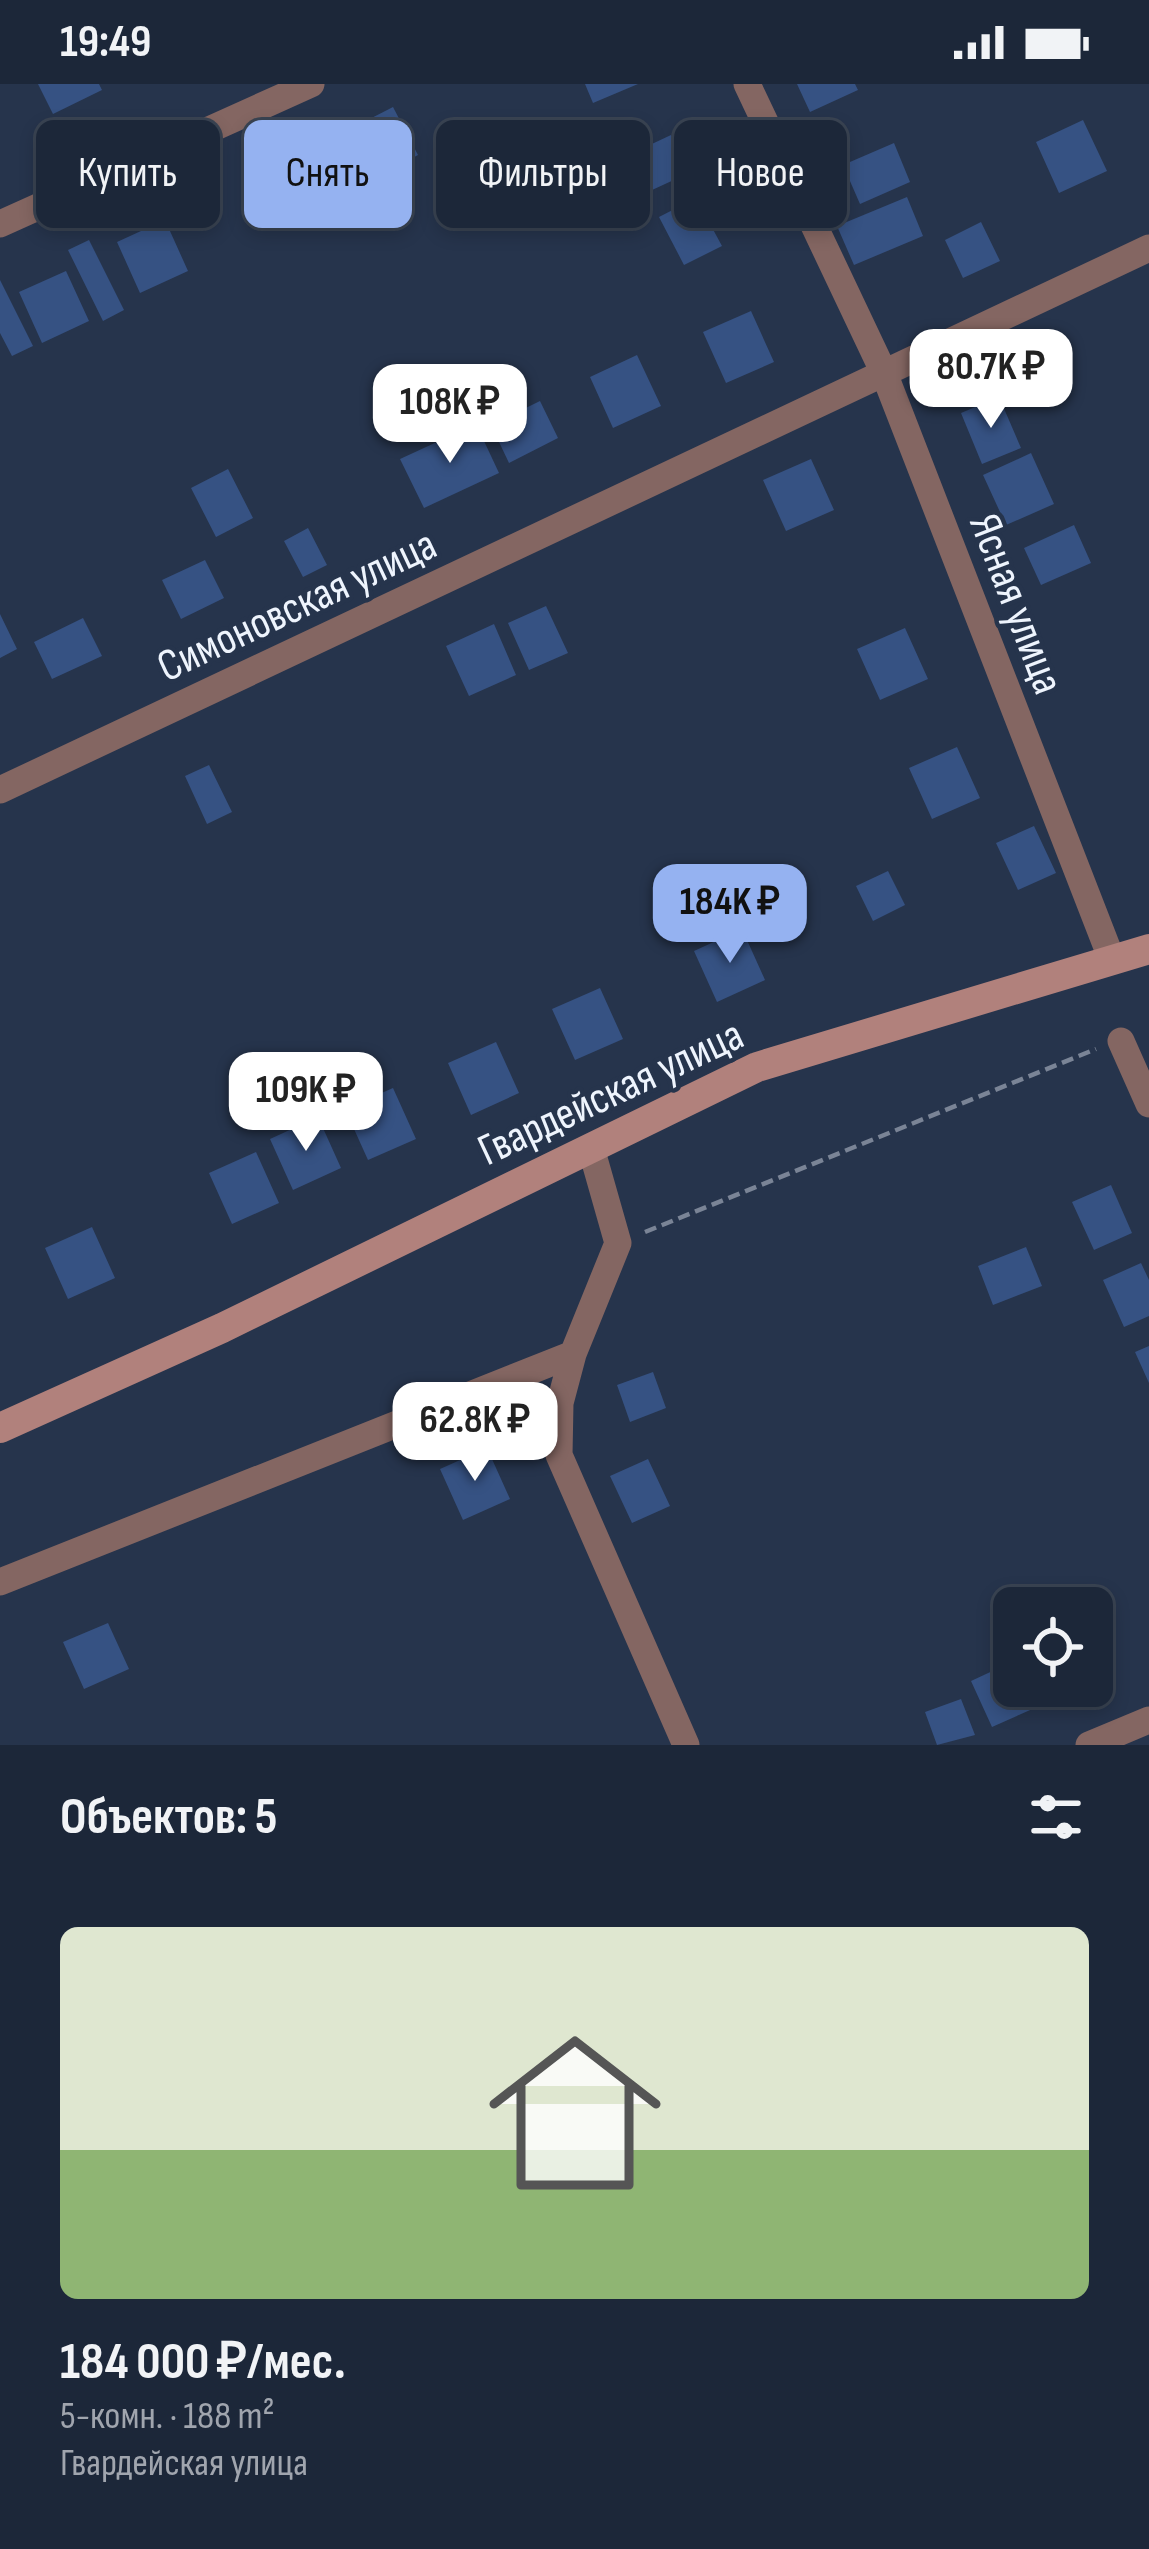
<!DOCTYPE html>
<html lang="ru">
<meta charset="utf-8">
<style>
:root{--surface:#1c2739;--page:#252f41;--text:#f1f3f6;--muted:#a0a5ae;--line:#3a4453;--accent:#95b2f1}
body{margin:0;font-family:"Sofia Sans Condensed",sans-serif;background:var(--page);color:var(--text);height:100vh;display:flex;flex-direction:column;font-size:45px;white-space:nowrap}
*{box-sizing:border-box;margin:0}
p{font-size:39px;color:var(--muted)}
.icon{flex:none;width:66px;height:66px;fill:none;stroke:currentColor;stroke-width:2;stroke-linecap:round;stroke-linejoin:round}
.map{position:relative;height:1661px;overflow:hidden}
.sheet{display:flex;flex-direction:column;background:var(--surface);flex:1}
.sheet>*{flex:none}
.guide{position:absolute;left:36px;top:36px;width:1077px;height:108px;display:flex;gap:24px}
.controls{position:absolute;left:993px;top:1503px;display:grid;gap:24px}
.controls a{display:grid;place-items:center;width:120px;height:120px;border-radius:18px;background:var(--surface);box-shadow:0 6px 18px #0003,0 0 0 3px var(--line);font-size:60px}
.price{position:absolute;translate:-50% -102px;padding:0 27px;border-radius:24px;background:#fff;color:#222;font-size:39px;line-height:78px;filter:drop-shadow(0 3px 6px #0008)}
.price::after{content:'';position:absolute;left:50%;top:72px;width:36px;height:27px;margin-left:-18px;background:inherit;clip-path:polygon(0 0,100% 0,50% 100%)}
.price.on{background:var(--accent);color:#111}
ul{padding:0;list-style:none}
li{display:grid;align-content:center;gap:24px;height:636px;padding:0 60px}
li span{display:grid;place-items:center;height:372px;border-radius:18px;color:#555}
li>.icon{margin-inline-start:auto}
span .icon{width:216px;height:216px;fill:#fffc;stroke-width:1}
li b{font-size:51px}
h2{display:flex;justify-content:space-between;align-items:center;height:144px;padding:0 60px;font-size:51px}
.chip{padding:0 42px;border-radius:18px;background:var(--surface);box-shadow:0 6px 18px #0003,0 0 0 3px var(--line);font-size:42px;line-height:108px}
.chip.on{background:var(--accent);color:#111}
.status{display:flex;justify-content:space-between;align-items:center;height:84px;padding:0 60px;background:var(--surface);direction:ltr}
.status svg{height:33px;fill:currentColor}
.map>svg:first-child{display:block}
.building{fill:#365283}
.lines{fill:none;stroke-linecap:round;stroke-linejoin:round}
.path{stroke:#7a8496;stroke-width:4.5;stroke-dasharray:12 6;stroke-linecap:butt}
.street{stroke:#846662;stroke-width:27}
.secondary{stroke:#b1817c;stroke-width:30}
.labels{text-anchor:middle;stroke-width:9;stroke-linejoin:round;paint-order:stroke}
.street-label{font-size:45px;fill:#eef4fd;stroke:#26344c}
</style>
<div class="status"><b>19:49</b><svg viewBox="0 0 49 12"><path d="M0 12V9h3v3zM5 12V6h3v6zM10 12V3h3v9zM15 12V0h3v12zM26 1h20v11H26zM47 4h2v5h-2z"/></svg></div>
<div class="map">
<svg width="1149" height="1661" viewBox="0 0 1149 1661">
<rect width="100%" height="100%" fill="#26344c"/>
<path class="building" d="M 38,0 L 99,0 L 102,6 L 53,30 Z
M 585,0 L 638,0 L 593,19 Z
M 797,0 L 855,0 L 858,6 L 810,28 Z
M 393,23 L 418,71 L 381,91 L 356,42 Z
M 1083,36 L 1107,87 L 1059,109 L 1036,58 Z
M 671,51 L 689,89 L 639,112 L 622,74 Z
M 337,57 L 360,107 L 312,129 L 289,78 Z
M 894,59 L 910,98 L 860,120 L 843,81 Z
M 907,113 L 923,152 L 854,181 L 837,142 Z
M 696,114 L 722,162 L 684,181 L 659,133 Z
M 165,136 L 188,187 L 140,209 L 117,158 Z
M 981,138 L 1000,177 L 963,194 L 945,156 Z
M 89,156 L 124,226 L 103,237 L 68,166 Z
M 66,187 L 89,237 L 42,259 L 19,208 Z
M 0,196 L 33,262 L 12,272 L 0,249 Z
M 751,227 L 774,278 L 726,299 L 703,248 Z
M 637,271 L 661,322 L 613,344 L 590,293 Z
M 999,313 L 1021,364 L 982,380 L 961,329 Z
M 540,317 L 558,354 L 509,379 L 491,341 Z
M 476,340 L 499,389 L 424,424 L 400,375 Z
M 1031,369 L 1054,420 L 1006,441 L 983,391 Z
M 811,375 L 834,426 L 786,447 L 763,396 Z
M 228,385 L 253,434 L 216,453 L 191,404 Z
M 1074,441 L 1091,479 L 1041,501 L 1024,464 Z
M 308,444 L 327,481 L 303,493 L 284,457 Z
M 205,476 L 224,514 L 181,535 L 162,496 Z
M 546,522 L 568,569 L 529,586 L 508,539 Z
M 0,530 L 17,565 L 0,574 Z
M 83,534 L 102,572 L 52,595 L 34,558 Z
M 494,540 L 516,591 L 469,612 L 446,562 Z
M 905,544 L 928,595 L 880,616 L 857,565 Z
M 957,663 L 980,714 L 932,735 L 909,684 Z
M 209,681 L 232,728 L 207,740 L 185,692 Z
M 1034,742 L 1056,789 L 1018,806 L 996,759 Z
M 888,787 L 905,821 L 873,837 L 856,802 Z
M 742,845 L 765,896 L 717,918 L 694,867 Z
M 600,904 L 623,955 L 575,976 L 552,925 Z
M 496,958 L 519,1009 L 471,1031 L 448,979 Z
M 393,1004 L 416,1055 L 368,1076 L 345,1025 Z
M 318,1033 L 341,1084 L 293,1106 L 270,1055 Z
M 256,1068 L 279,1119 L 232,1140 L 209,1089 Z
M 1111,1101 L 1132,1149 L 1094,1166 L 1072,1118 Z
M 92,1143 L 115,1194 L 68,1215 L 45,1164 Z
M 1026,1163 L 1042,1202 L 993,1221 L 978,1182 Z
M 1141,1179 L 1149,1196 L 1149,1232 L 1124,1243 L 1103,1196 Z
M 1149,1262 L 1149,1299 L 1135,1268 Z
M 653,1288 L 666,1324 L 630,1338 L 617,1301 Z
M 487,1364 L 510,1415 L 463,1436 L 440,1385 Z
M 648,1375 L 670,1422 L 632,1439 L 610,1392 Z
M 108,1539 L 129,1585 L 84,1605 L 63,1558 Z
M 1014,1577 L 1014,1602 L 1027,1602 L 1037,1623 L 992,1643 L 971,1597 Z
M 961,1615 L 975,1651 L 937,1661 L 925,1628 Z"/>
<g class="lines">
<path class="path" d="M 645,1148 L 1096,965"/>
<path class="street" d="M 747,0 L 884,289 L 1112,876
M 0,140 L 311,0
M 0,706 L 1149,164
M 1121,957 L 1149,1020
M 591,1064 L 618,1159 L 573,1270 L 560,1319 L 559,1371 L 686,1661
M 0,1498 L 573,1270
M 1089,1661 L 1149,1636"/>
<path class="secondary" d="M 0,1344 L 222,1244 L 757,983 L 1149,865"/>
</g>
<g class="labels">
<g class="street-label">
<text transform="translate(1018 519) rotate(69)" y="16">Ясная улица</text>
<text transform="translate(296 520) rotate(-25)" y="16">Симоновская улица</text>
<text transform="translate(610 1007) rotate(-25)" y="16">Гвардейская улица</text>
</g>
</g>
</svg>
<div class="controls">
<a><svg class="icon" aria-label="locate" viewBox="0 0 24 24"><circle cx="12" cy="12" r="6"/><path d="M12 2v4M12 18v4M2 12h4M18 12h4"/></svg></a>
</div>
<b class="price" style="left:991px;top:347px">80.7K ₽</b>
<b class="price" style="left:450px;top:382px">108K ₽</b>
<b class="price on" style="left:730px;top:882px">184K ₽</b>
<b class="price" style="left:306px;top:1070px">109K ₽</b>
<b class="price" style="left:475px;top:1400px">62.8K ₽</b>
<div class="guide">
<a class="chip">Купить</a>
<a class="chip on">Снять</a>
<a class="chip">Фильтры</a>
<a class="chip">Новое</a>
</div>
</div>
<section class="sheet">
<h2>Объектов: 5<svg class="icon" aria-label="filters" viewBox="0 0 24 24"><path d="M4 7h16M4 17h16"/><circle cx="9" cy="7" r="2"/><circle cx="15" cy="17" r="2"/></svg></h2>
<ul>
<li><span style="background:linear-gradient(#dfe7d0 60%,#8fb573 0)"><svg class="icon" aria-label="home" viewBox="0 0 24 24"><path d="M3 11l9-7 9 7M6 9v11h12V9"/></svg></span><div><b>184 000 ₽/мес.</b><p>5-комн. · 188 m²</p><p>Гвардейская улица</p></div></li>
</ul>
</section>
